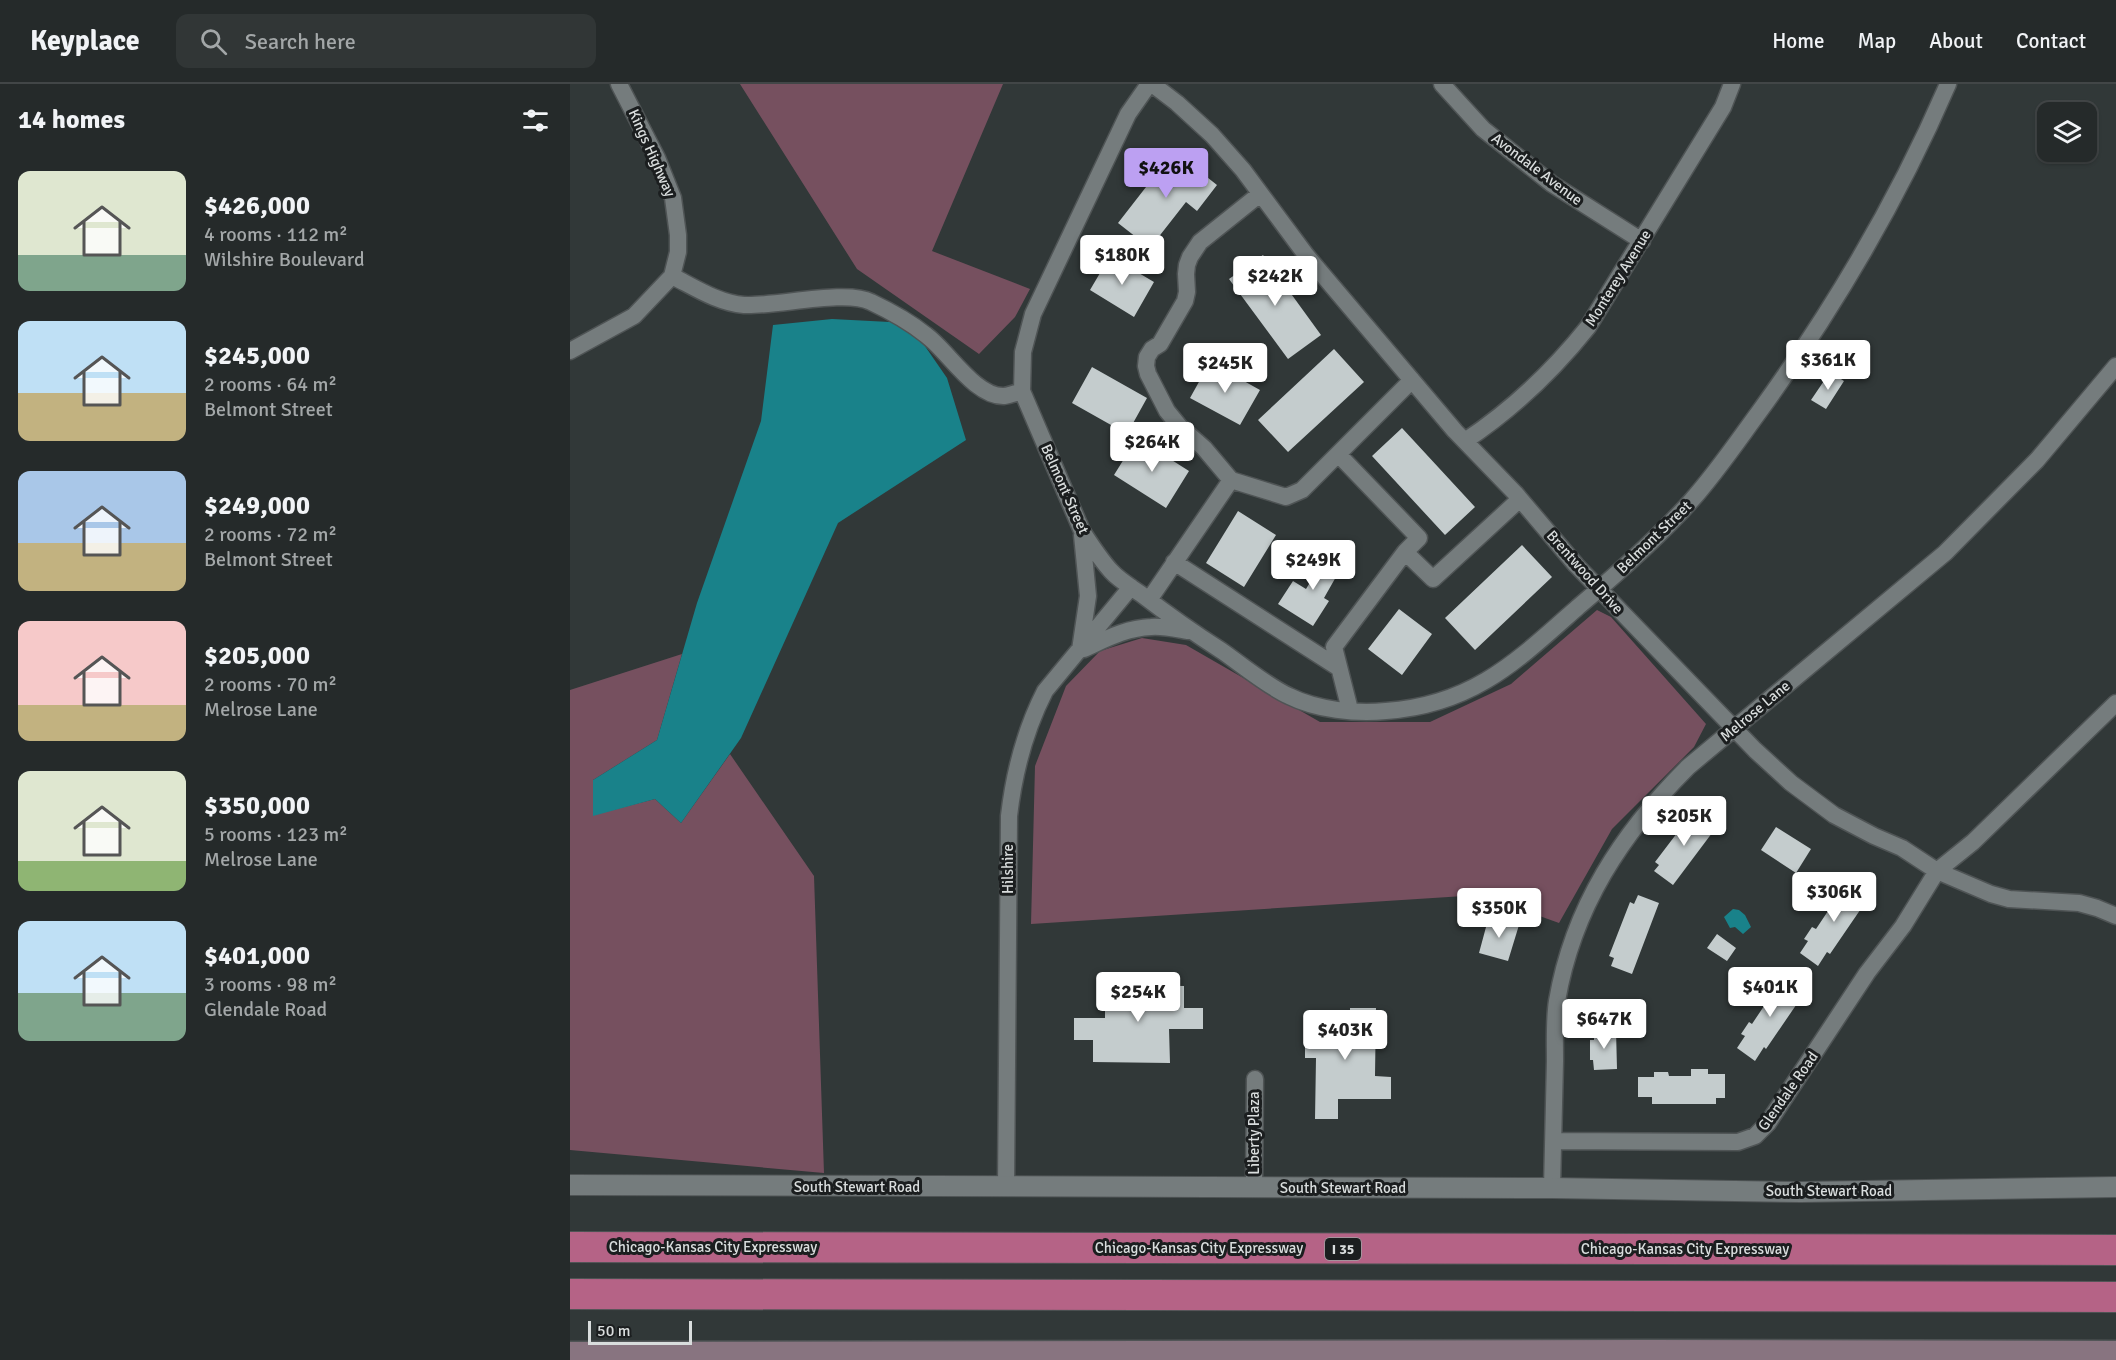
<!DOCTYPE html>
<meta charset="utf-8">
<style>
:root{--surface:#252a2a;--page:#313636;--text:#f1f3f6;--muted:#a3a7a8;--line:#424647;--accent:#bca0f2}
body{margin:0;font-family:Signika,sans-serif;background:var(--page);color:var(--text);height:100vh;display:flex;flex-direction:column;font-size:22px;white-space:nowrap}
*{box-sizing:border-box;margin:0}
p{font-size:20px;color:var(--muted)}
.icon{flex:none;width:33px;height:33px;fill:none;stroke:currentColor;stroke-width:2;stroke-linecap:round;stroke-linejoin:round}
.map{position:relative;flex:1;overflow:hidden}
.details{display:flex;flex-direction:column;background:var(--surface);width:570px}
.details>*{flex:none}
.tools{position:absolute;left:1467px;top:18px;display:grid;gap:12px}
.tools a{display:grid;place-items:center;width:60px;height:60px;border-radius:12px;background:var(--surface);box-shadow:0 2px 4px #0004,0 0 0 2px var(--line);font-size:30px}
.scale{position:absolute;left:18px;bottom:15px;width:104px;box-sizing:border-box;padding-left:6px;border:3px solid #d9dddd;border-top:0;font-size:16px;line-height:21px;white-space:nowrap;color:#d9dddd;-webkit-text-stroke:4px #1b1e1f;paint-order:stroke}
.price{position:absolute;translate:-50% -51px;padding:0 14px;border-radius:6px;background:#fff;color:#222;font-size:20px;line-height:39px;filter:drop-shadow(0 2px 3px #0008)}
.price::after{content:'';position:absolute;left:50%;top:36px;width:18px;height:14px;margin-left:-9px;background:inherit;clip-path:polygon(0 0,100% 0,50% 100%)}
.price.current{background:var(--accent);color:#111}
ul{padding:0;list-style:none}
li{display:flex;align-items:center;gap:18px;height:150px;padding:0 18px}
li span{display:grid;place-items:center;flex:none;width:168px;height:120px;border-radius:12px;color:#555}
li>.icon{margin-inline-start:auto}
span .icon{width:72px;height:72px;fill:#fffc;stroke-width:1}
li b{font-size:26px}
h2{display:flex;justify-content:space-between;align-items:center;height:72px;padding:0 18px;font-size:26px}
header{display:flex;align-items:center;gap:36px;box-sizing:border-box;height:84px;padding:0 30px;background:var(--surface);border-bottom:2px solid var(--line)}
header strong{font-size:28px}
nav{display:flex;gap:33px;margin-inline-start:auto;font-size:21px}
.search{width:420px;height:54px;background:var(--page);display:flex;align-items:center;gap:15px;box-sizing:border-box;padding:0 21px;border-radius:12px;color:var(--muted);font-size:22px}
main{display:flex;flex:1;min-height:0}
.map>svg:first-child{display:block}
.green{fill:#76505f}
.water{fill:#19828a}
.building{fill:#c4cccd}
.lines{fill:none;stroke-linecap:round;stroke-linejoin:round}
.minor-casing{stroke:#4f5455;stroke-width:19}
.tertiary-casing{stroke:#4f5455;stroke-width:22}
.secondary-casing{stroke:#4f5455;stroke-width:25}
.motorway-casing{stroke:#4f5455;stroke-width:32}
.minor{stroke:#757c7d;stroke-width:16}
.tertiary{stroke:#757c7d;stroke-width:20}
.secondary{stroke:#887480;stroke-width:22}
.motorway{stroke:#b56386;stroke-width:30}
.labels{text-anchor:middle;stroke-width:6;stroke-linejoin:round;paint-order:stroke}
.shield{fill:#1b1e1f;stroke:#a0a4a4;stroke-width:1.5}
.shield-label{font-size:14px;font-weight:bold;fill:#d9dddd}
.street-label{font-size:15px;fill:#d9dddd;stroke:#1b1e1f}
</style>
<header>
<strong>Keyplace</strong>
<div class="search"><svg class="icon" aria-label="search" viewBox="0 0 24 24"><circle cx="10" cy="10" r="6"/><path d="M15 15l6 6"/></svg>Search here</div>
<nav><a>Home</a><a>Map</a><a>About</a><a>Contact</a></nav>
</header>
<main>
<section class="details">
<h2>14 homes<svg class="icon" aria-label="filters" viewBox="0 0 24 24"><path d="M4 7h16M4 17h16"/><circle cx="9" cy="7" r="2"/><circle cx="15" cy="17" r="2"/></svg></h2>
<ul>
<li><span style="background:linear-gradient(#dfe7d0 70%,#7fa58c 0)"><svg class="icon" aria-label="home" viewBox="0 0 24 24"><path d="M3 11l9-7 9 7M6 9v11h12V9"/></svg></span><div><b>$426,000</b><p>4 rooms · 112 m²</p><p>Wilshire Boulevard</p></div></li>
<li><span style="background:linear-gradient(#bfe0f5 60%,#c2b280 0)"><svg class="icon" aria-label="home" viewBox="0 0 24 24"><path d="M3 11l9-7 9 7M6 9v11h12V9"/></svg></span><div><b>$245,000</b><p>2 rooms · 64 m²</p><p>Belmont Street</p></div></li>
<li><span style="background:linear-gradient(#a9c7e8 60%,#c2b280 0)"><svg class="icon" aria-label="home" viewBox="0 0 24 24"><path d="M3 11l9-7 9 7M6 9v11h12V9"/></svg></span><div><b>$249,000</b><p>2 rooms · 72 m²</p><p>Belmont Street</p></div></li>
<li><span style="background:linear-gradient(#f6c9c9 70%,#c2b280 0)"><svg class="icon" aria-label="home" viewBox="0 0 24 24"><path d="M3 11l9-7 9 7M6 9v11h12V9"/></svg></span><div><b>$205,000</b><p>2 rooms · 70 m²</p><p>Melrose Lane</p></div></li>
<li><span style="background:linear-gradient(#dfe7d0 75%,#8fb573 0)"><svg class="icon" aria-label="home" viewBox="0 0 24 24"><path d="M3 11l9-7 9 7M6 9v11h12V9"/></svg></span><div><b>$350,000</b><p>5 rooms · 123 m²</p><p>Melrose Lane</p></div></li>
<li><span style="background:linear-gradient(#bfe0f5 60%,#7fa58c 0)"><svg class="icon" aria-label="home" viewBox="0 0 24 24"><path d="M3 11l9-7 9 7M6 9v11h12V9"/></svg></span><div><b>$401,000</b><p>3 rooms · 98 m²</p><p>Glendale Road</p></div></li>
</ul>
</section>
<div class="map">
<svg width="1546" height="1276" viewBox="0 0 1546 1276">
<rect width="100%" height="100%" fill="#313838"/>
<path class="green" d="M 170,0 L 433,0 L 362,167 L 460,205 L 445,233 L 409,270 L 287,185 Z
M 1027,526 L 1041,533 L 1136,640 L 1124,663 L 1042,745 L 989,839 L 964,830 L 894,812 L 461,840 L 465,682 L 496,602 L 530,567 L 572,554 L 616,561 L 750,638 L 860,638 L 941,600 Z
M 112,570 L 87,656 L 23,696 L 23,731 L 85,715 L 111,739 L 160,670 L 244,792 L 254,1089 L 0,1066 L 0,606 Z"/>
<path class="water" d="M 262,235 L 339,239 L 377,294 L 396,356 L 268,439 L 171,654 L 111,739 L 85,715 L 23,732 L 23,696 L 87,656 L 127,519 L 191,337 L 203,241 Z
M 729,464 L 736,467 L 737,476 L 740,476 L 742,489 L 729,494 L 725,491 L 723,478 L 727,478 L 725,469 Z
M 1163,825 L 1169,826 L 1175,831 L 1181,843 L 1173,850 L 1165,843 L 1160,844 L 1154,833 Z"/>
<path class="building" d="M 604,67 L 647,101 L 627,127 L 616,118 L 580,164 L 548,139 Z
M 693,171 L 751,251 L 718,275 L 659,195 Z
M 540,172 L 584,198 L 564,233 L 520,206 Z
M 764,265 L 794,298 L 718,368 L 688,336 Z
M 640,278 L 690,306 L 670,341 L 620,314 Z
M 522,283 L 577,314 L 557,350 L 502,319 Z
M 1260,288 L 1274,297 L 1256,325 L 1241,316 Z
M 832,344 L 905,423 L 875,451 L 802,372 Z
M 567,354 L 619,387 L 596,424 L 544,391 Z
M 668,427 L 706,451 L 674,503 L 636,479 Z
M 952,461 L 982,493 L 905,566 L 875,534 Z
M 759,467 L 775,477 L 754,514 L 759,517 L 743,542 L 708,520 L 723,497 L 736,505 Z
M 829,525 L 862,550 L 832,591 L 798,565 Z
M 1130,728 L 1148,741 L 1103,801 L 1084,787 L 1089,781 L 1085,778 L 1120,732 L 1124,735 Z
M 1206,743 L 1241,765 L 1226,789 L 1191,766 Z
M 1276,798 L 1299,813 L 1260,870 L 1257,868 L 1248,882 L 1230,869 L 1238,857 L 1234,855 L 1242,843 L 1246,845 L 1260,824 L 1256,821 L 1264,809 L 1267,811 Z
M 1068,811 L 1089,819 L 1062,890 L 1041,882 L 1044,874 L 1039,872 L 1060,818 L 1064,820 Z
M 919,832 L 949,841 L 938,877 L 909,869 Z
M 1147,850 L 1166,864 L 1157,877 L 1137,864 Z
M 1213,893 L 1235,908 L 1196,965 L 1194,963 L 1185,977 L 1167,964 L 1175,952 L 1171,950 L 1179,938 L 1182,940 L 1196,919 L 1192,916 L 1200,904 L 1203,906 Z
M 535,898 L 560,898 L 560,901 L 614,902 L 614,924 L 633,924 L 633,945 L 599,945 L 600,979 L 523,978 L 523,956 L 504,956 L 504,934 L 535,934 Z
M 780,924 L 806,924 L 805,992 L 821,993 L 821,1015 L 768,1015 L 768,1035 L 745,1035 L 746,974 L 735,974 L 735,951 L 743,951 L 743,931 L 780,932 Z
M 1046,946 L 1047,985 L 1024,986 L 1023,976 L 1020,976 L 1020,956 L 1024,956 L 1024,947 Z
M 1121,985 L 1138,985 L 1138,990 L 1155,990 L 1155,1014 L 1146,1014 L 1146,1020 L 1082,1020 L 1082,1013 L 1068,1013 L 1068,993 L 1084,993 L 1084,988 L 1098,988 L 1099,992 L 1121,992 Z"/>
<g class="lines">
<defs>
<path id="minor" d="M 579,0 L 558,30 L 463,230 L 453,268 L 452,307 L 512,447 C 521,461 530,475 541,487 C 549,496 561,503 571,510 C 597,530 624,549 652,567 C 672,581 697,602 719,612 C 747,626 786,630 816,627 C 903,621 947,577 1008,523 C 1047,490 1087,455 1121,417 C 1146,389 1167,358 1189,328 C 1263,226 1328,116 1378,0
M 582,0 L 607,19 L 642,51 L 673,86 L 736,171 L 885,347 L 945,409 L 1006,481 L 1185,666 L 1221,699 L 1264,731 L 1304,752 L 1332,764 L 1367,787 L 1421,810 L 1439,815 L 1509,819 L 1527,824 L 1546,832
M 872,0 L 913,45 L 982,100 L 1072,157
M 690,110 L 630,158 L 620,173 L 617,181 L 616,190 L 617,208 L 615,217 L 590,260 L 582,265 L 577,273 L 576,282 L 578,290 L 597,327 L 610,343 L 634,364 L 661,396 L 716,413 L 732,406 L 842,296
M 102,192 C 124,203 148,219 174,221 C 205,223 276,205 301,218 C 320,227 340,238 356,251 C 378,267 405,313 434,312 C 440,311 446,309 452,307
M 0,267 L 64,232 L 102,192 L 108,168 L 108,151 L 103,114 L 87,74 L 49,0
M 895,357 C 943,325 982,288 1018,243 L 1153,23 L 1162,0
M 768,370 L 849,454 L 835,468 L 863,495 L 950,415
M 604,478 L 769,584
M 579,516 L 661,396
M 514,565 C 536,555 556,544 581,543 C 593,542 606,545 618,547
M 510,566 L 518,512 L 512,451
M 780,626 L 764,563 L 835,468
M 983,1057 L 1168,1058 L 1185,1052 L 1198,1039 L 1297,889 L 1333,842 L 1367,787 L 1403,758 L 1546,619
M 436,1103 L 439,732 C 444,689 455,646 475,607 L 561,503
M 684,1103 L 685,995
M 982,1104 C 983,1062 984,1019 985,977 C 985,957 984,936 987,917 C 1003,823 1052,749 1118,683 L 1375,469 L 1467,376 L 1546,282"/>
<path id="tertiary" d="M 0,1101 L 982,1104 L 1231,1108 L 1546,1103"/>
<path id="secondary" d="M 0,1269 L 1077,1267 L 1546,1268"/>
<path id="motorway" d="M 0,1163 L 1546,1166
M 0,1210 L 1546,1213"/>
</defs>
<use href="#minor" class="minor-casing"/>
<use href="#tertiary" class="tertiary-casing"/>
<use href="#secondary" class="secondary-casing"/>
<use href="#motorway" class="motorway-casing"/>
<use href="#minor" class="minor"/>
<use href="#tertiary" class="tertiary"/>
<use href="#secondary" class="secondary"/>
<use href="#motorway" class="motorway"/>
</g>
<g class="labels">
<rect class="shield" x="755" y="1154" width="36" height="22" rx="4.5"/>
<g class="shield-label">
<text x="773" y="1170">I 35</text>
</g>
<g class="street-label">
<text transform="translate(82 69) rotate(66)" y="5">Kings Highway</text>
<text transform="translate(967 85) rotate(37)" y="5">Avondale Avenue</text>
<text transform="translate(1048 194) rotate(-58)" y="5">Monterey Avenue</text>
<text transform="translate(495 405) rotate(66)" y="5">Belmont Street</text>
<text transform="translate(1084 453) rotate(-44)" y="5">Belmont Street</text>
<text transform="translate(1015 488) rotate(48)" y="5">Brentwood Drive</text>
<text transform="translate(1185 627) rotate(-40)" y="5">Melrose Lane</text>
<text transform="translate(438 785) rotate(-90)" y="5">Hilshire</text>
<text transform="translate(1218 1007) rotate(-55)" y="5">Glendale Road</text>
<text transform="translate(684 1049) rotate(-90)" y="5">Liberty Plaza</text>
<text x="287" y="1108">South Stewart Road</text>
<text x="773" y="1109">South Stewart Road</text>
<text x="1259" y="1112">South Stewart Road</text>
<text x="143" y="1168">Chicago-Kansas City Expressway</text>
<text x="629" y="1169">Chicago-Kansas City Expressway</text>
<text x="1115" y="1170">Chicago-Kansas City Expressway</text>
</g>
</g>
</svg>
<div class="tools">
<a><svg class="icon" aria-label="layers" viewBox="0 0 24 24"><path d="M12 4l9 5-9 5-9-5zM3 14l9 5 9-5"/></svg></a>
</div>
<div class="scale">50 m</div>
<b class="price current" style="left:596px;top:115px">$426K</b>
<b class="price" style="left:552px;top:202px">$180K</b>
<b class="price" style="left:705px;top:223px">$242K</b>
<b class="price" style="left:1258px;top:307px">$361K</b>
<b class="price" style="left:655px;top:310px">$245K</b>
<b class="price" style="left:582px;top:389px">$264K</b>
<b class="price" style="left:743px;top:507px">$249K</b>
<b class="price" style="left:1114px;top:763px">$205K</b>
<b class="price" style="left:1264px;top:839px">$306K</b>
<b class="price" style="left:929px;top:855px">$350K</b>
<b class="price" style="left:1200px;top:934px">$401K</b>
<b class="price" style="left:568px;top:939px">$254K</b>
<b class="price" style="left:1034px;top:966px">$647K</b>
<b class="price" style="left:775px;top:977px">$403K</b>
</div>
</main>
